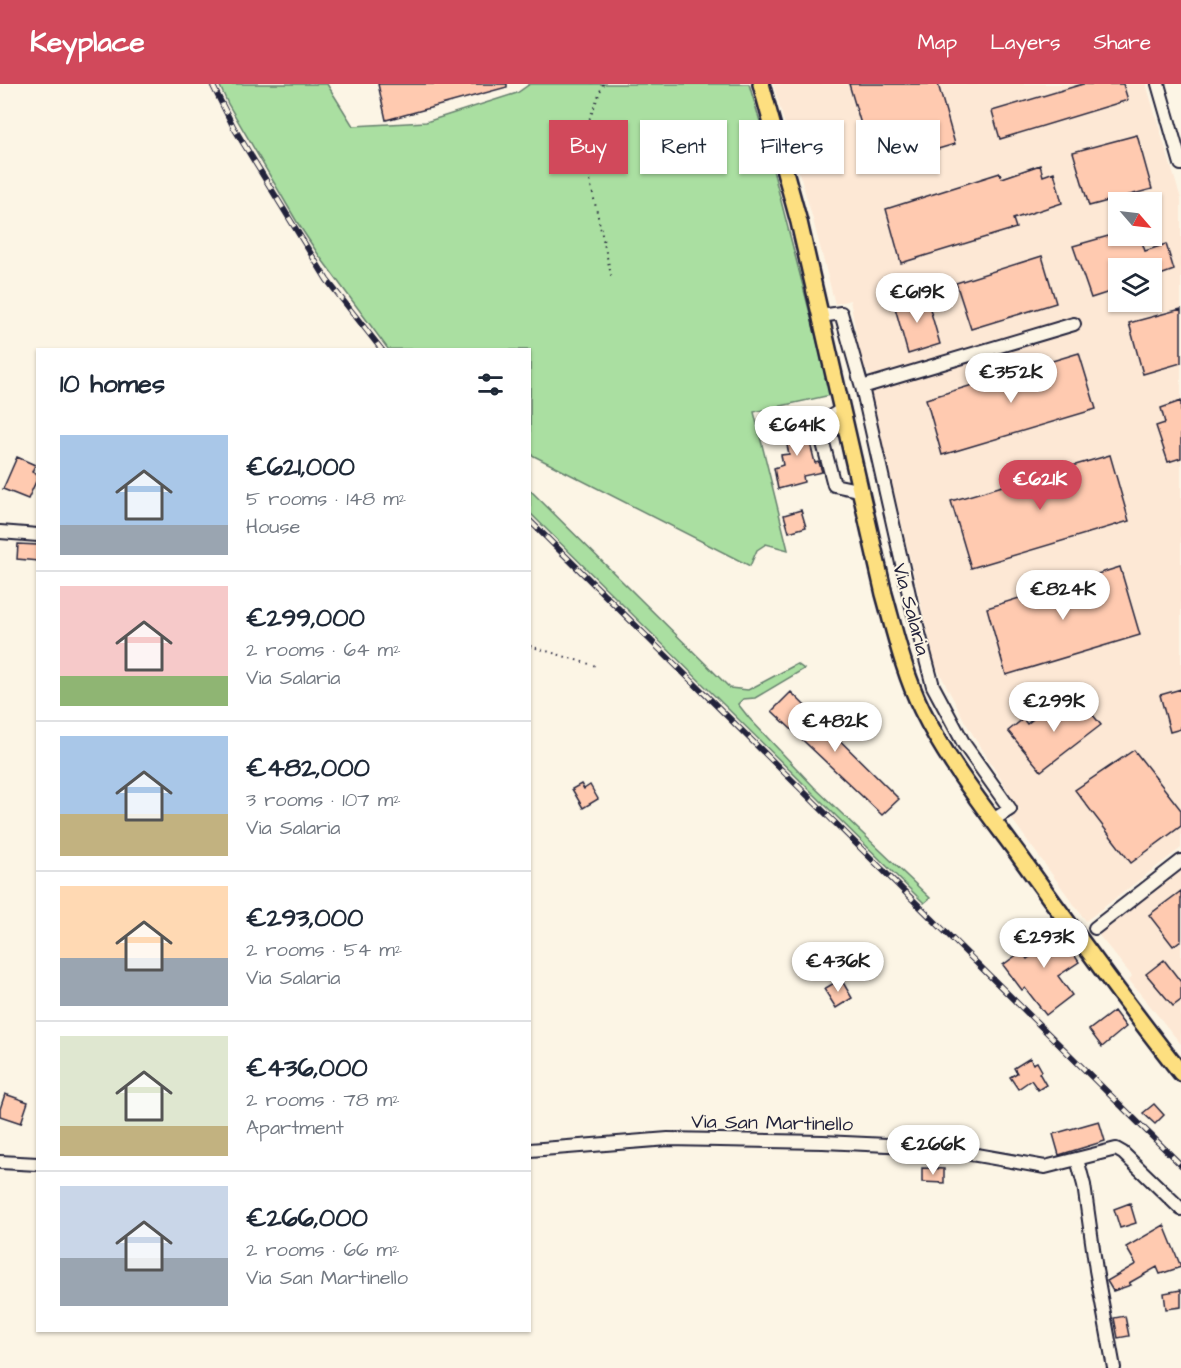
<!DOCTYPE html>
<meta charset="utf-8">
<style>
:root{--surface:#fff;--page:#f6f6f7;--text:#1f2937;--muted:#747a83;--line:#e0e1e3;--accent:#d1495b}
body{margin:0;font-family:"Architects Daughter",sans-serif;background:var(--page);color:var(--text);height:100vh;display:flex;flex-direction:column;font-size:22px;white-space:nowrap}
*{box-sizing:border-box;margin:0}
p{font-size:20px;color:var(--muted)}
.icon{flex:none;width:33px;height:33px;fill:none;stroke:currentColor;stroke-width:2;stroke-linecap:round;stroke-linejoin:round}
.map{position:relative;flex:1;overflow:hidden}
.details{position:absolute;left:36px;top:264px;width:495px;height:984px;display:flex;flex-direction:column;background:var(--surface);border-radius:0px;box-shadow:0 2px 4px #0004}
.details>*{flex:none}
.guide{position:absolute;left:549px;top:36px;width:542px;height:54px;display:flex;gap:12px}
.needle{width:39px;rotate:118deg}
.buttons{position:absolute;left:1108px;top:108px;display:grid;gap:12px}
.buttons a{display:grid;place-items:center;width:54px;height:54px;border-radius:0px;background:var(--surface);box-shadow:0 2px 4px #0004;font-size:30px}
.price{position:absolute;translate:-50% -51px;padding:0 14px;border-radius:21px;background:#fff;color:#222;font-size:20px;line-height:39px;filter:drop-shadow(0 2px 3px #0008)}
.price::after{content:'';position:absolute;left:50%;top:36px;width:18px;height:14px;margin-left:-9px;background:inherit;clip-path:polygon(0 0,100% 0,50% 100%)}
.price.on{background:var(--accent);color:#fff}
ul{padding:0;list-style:none}
li{display:flex;align-items:center;gap:18px;height:150px;padding:0 24px}
li+li{border-top:2px solid var(--line)}
li span{display:grid;place-items:center;flex:none;width:168px;height:120px;border-radius:0px;color:#555}
li>.icon{margin-inline-start:auto}
span .icon{width:72px;height:72px;fill:#fffc;stroke-width:1}
li b{font-size:26px}
h2{display:flex;justify-content:space-between;align-items:center;height:72px;padding:0 24px;font-size:26px}
.chip{padding:0 21px;border-radius:0px;background:var(--surface);box-shadow:0 2px 4px #0004;font-size:21px;line-height:54px}
.chip.on{background:var(--accent);color:#fff}
header{display:flex;align-items:center;gap:36px;box-sizing:border-box;height:84px;padding:0 30px;background:var(--accent);color:#fff}
header strong{font-size:28px}
nav{display:flex;gap:33px;margin-inline-start:auto;font-size:21px}
.map>svg:first-child{display:block}
.built{fill:#fde8d5;fill-rule:evenodd}
.green{fill:#aadfa1;stroke:#66806e;stroke-width:1.5}
.building{fill:#ffcab0;stroke:#22223b;stroke-width:1.5}
.lines{fill:none;stroke-linecap:round;stroke-linejoin:round}
.minor-casing{stroke:#22223b;stroke-width:16}
.major-casing{stroke:#22223b;stroke-width:20}
.path{stroke:#22223b;stroke-width:2;stroke-dasharray:1.5 4.5;stroke-linecap:butt}
.minor{stroke:#fcf5e5;stroke-width:12}
.major{stroke:#fddf80;stroke-width:15}
.rail-casing{stroke:#22223b;stroke-width:6}
.rail{stroke:#fcf5e5;stroke-width:4;stroke-dasharray:11;stroke-linecap:butt}
.labels{text-anchor:middle;stroke-width:4.5;stroke-linejoin:round;paint-order:stroke}
.street-label{font-size:20px;fill:#22223b;stroke:#fcf5e5}
</style>
<header>
<strong>Keyplace</strong>
<nav><a>Map</a><a>Layers</a><a>Share</a></nav>
</header>
<div class="map">
<svg width="1181" height="1284" viewBox="0 0 1181 1284">
<rect width="100%" height="100%" fill="#fcf5e5"/>
<filter id="ink" filterUnits="userSpaceOnUse"><feTurbulence type="fractalNoise" baseFrequency=".0167" numOctaves="2"/><feDisplacementMap in="SourceGraphic" scale="12" xChannelSelector="R" yChannelSelector="G"/><feConvolveMatrix kernelMatrix="1 2 1 2 8 2 1 2 1" color-interpolation-filters="sRGB"/></filter>
<g filter="url(#ink)">
<path class="built" d="M 773,0 L 1146,0 L 1181,115 L 1181,764 L 1086,837 L 1011,734 L 1020,726 L 965,638 L 935,580 L 870,308 L 1079,245 L 1076,234 L 880,293 L 871,292 L 862,281 L 850,216 L 835,220 L 812,132 ZM 1119,118 L 1152,118 L 1152,152 L 1119,152 ZM 1119,184 L 1152,184 L 1152,218 L 1119,218 Z
M 1181,786 L 1181,960 L 1129,896 L 1132,892 L 1097,849 Z"/>
<path class="green" d="M 219,0 L 327,0 L 353,42 L 426,38 L 517,9 L 530,0 L 749,0 L 764,51 L 831,311 L 754,328 L 788,466 L 766,460 L 757,466 L 750,482 L 530,370 L 530,266 L 388,265 L 320,173 L 297,138 L 228,20 Z
M 530,406 L 730,604 L 748,606 L 797,580 L 804,585 L 755,614 L 743,615 L 738,620 L 749,634 L 814,703 L 930,814 L 924,819 L 530,429 Z"/>
<path class="building" d="M 378,0 L 507,0 L 507,3 L 386,36 Z
M 849,0 L 938,0 L 955,60 L 874,84 Z
M 1083,0 L 1123,0 L 1128,16 L 1000,55 L 992,27 Z
M 1137,51 L 1152,105 L 1089,122 L 1073,68 Z
M 1040,81 L 1043,92 L 1054,88 L 1062,119 L 1013,135 L 1016,144 L 901,179 L 886,125 L 1000,89 L 1002,94 Z
M 1119,149 L 1119,152 L 1140,152 L 1145,167 L 1166,160 L 1174,186 L 1152,194 L 1152,184 L 1119,184 L 1119,205 L 1091,214 L 1073,162 Z
M 1042,172 L 1056,219 L 971,245 L 956,199 Z
M 926,211 L 940,260 L 908,270 L 894,220 Z
M 1181,225 L 1181,279 L 1143,290 L 1129,239 Z
M 1079,269 L 1096,325 L 942,371 L 926,315 Z
M 1181,317 L 1181,374 L 1168,378 L 1156,342 L 1165,339 L 1161,324 Z
M 804,335 L 815,379 L 819,378 L 822,388 L 803,392 L 804,398 L 778,405 L 774,384 L 783,381 L 781,371 L 789,370 L 784,348 L 791,338 Z
M 1110,371 L 1129,437 L 971,484 L 951,417 Z
M 17,373 L 35,381 L 32,388 L 38,391 L 38,393 L 28,415 L 3,405 Z
M 801,426 L 806,443 L 789,448 L 784,431 Z
M 18,460 L 38,461 L 38,477 L 17,475 Z
M 1120,483 L 1140,551 L 1006,591 L 987,524 Z
M 1181,605 L 1181,645 L 1170,648 L 1160,611 Z
M 791,608 L 899,715 L 882,731 L 772,627 Z
M 1065,619 L 1071,627 L 1083,619 L 1101,641 L 1041,687 L 1008,647 L 1023,635 L 1027,640 L 1043,627 L 1048,632 Z
M 1134,666 L 1181,726 L 1181,742 L 1131,779 L 1075,706 Z
M 581,700 L 584,705 L 590,701 L 598,715 L 583,724 L 572,705 Z
M 1181,807 L 1181,856 L 1173,862 L 1149,831 Z
M 1049,834 L 1079,878 L 1058,892 L 1072,911 L 1046,931 L 1025,904 L 1022,906 L 1003,881 L 1022,867 L 1027,875 L 1045,862 L 1033,845 Z
M 1164,876 L 1181,898 L 1181,916 L 1173,922 L 1146,890 Z
M 841,895 L 852,914 L 836,924 L 824,905 Z
M 1114,927 L 1126,943 L 1102,963 L 1089,946 Z
M 1030,974 L 1033,980 L 1037,978 L 1042,987 L 1039,989 L 1046,1001 L 1038,1006 L 1031,996 L 1018,1005 L 1010,993 L 1017,989 L 1014,984 Z
M 5,1010 L 28,1018 L 21,1039 L 0,1032 L 0,1025 Z
M 1154,1020 L 1164,1031 L 1155,1040 L 1143,1029 Z
M 1099,1037 L 1105,1057 L 1059,1071 L 1053,1050 Z
M 922,1084 L 944,1085 L 944,1099 L 922,1098 Z
M 1130,1119 L 1136,1139 L 1120,1144 L 1114,1125 Z
M 1164,1141 L 1181,1183 L 1160,1190 L 1157,1183 L 1129,1199 L 1131,1201 L 1113,1207 L 1107,1197 L 1136,1180 L 1126,1163 Z
M 1181,1206 L 1181,1223 L 1166,1225 L 1164,1209 Z
M 1125,1232 L 1129,1252 L 1118,1254 L 1114,1234 Z"/>
<g class="lines">
<defs>
<path id="minor" d="M 1158,0 L 1181,80
M 821,232 L 841,229 L 862,303 L 911,519 L 933,602 L 964,660 L 1010,725 L 993,736
M 862,303 L 1074,240
M 843,325 L 818,340 L 834,401 L 862,407
M 0,448 L 38,451
M 1095,844 L 1181,777
M 530,1066 L 668,1055 L 823,1058 L 931,1063 L 1045,1083 L 1116,1065 L 1123,1069 L 1181,1125
M 1077,1075 L 1084,1101 L 1096,1186 L 1114,1284
M 0,1078 L 38,1080"/>
<path id="major" d="M 761,0 L 799,138 L 884,510 C 895,549 904,589 922,626 C 948,679 986,726 1021,774 C 1073,846 1125,919 1181,989"/>
</defs>
<use href="#minor" class="minor-casing"/>
<use href="#major" class="major-casing"/>
<path class="path" d="M 603,0 L 581,57 L 612,195
M 530,562 L 596,582"/>
<use href="#minor" class="minor"/>
<use href="#major" class="major"/>
<defs>
<path id="rail" d="M 212,0 L 234,44 L 327,196 L 382,266
M 530,437 L 1181,1081"/>
</defs>
<use href="#rail" class="rail-casing"/>
<use href="#rail" class="rail"/>
</g>
</g>
<g class="labels">
<g class="street-label">
<text transform="translate(912 525) rotate(75)" y="7">Via Salaria</text>
<text transform="translate(772 1038) rotate(1)" y="7">Via San Martinello</text>
</g>
</g>
</svg>
<div class="buttons">
<a><svg class="needle" viewBox="-14 -14 28 28"><path d="M0-13l5 13h-10z" fill="#e53935"/><path d="M0 13l5-13h-10z" fill="#747a83"/></svg></a>
<a><svg class="icon" aria-label="layers" viewBox="0 0 24 24"><path d="M12 4l9 5-9 5-9-5zM3 14l9 5 9-5"/></svg></a>
</div>
<b class="price" style="left:917px;top:240px">€619K</b>
<b class="price" style="left:1011px;top:320px">€352K</b>
<b class="price" style="left:797px;top:373px">€641K</b>
<b class="price on" style="left:1040px;top:427px">€621K</b>
<b class="price" style="left:1063px;top:537px">€824K</b>
<b class="price" style="left:1054px;top:649px">€299K</b>
<b class="price" style="left:835px;top:669px">€482K</b>
<b class="price" style="left:1044px;top:885px">€293K</b>
<b class="price" style="left:838px;top:909px">€436K</b>
<b class="price" style="left:933px;top:1092px">€266K</b>
<div class="guide">
<a class="chip on">Buy</a>
<a class="chip">Rent</a>
<a class="chip">Filters</a>
<a class="chip">New</a>
</div>
<section class="details">
<h2>10 homes<svg class="icon" aria-label="filters" viewBox="0 0 24 24"><path d="M4 7h16M4 17h16"/><circle cx="9" cy="7" r="2"/><circle cx="15" cy="17" r="2"/></svg></h2>
<ul>
<li><span style="background:linear-gradient(#a9c7e8 75%,#9aa5b1 0)"><svg class="icon" aria-label="home" viewBox="0 0 24 24"><path d="M3 11l9-7 9 7M6 9v11h12V9"/></svg></span><div><b>€621,000</b><p>5 rooms · 148 m²</p><p>House</p></div></li>
<li><span style="background:linear-gradient(#f6c9c9 75%,#8fb573 0)"><svg class="icon" aria-label="home" viewBox="0 0 24 24"><path d="M3 11l9-7 9 7M6 9v11h12V9"/></svg></span><div><b>€299,000</b><p>2 rooms · 64 m²</p><p>Via Salaria</p></div></li>
<li><span style="background:linear-gradient(#a9c7e8 65%,#c2b280 0)"><svg class="icon" aria-label="home" viewBox="0 0 24 24"><path d="M3 11l9-7 9 7M6 9v11h12V9"/></svg></span><div><b>€482,000</b><p>3 rooms · 107 m²</p><p>Via Salaria</p></div></li>
<li><span style="background:linear-gradient(#ffd9b3 60%,#9aa5b1 0)"><svg class="icon" aria-label="home" viewBox="0 0 24 24"><path d="M3 11l9-7 9 7M6 9v11h12V9"/></svg></span><div><b>€293,000</b><p>2 rooms · 54 m²</p><p>Via Salaria</p></div></li>
<li><span style="background:linear-gradient(#dfe7d0 75%,#c2b280 0)"><svg class="icon" aria-label="home" viewBox="0 0 24 24"><path d="M3 11l9-7 9 7M6 9v11h12V9"/></svg></span><div><b>€436,000</b><p>2 rooms · 78 m²</p><p>Apartment</p></div></li>
<li><span style="background:linear-gradient(#c9d6e8 60%,#9aa5b1 0)"><svg class="icon" aria-label="home" viewBox="0 0 24 24"><path d="M3 11l9-7 9 7M6 9v11h12V9"/></svg></span><div><b>€266,000</b><p>2 rooms · 66 m²</p><p>Via San Martinello</p></div></li>
</ul>
</section>
</div>
